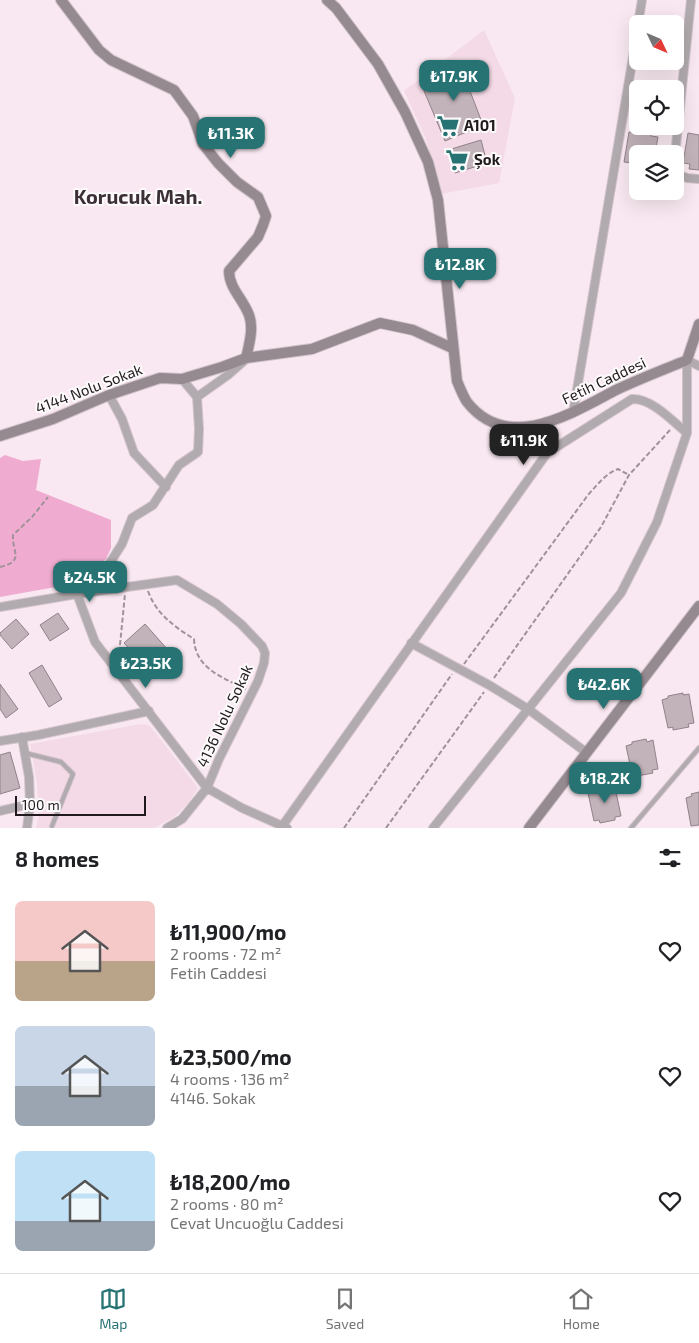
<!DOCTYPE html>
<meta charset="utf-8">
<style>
:root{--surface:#fff;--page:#f2f2f2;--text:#202124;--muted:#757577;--line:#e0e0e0;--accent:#277273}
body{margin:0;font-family:"Exo 2",sans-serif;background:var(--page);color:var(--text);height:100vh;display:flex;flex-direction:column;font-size:19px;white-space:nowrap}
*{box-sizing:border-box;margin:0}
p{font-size:16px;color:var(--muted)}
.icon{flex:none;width:28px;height:28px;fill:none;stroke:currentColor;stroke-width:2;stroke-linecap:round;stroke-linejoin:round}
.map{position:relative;height:828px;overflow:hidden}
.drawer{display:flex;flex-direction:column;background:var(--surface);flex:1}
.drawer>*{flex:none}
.needle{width:32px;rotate:134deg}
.tools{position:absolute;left:629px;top:15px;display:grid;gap:10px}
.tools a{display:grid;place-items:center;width:55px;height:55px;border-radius:8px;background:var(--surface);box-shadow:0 5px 20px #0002;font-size:25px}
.scale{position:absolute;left:15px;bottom:12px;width:131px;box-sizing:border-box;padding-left:5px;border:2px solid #201a1d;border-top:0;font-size:14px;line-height:18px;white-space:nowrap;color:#201a1d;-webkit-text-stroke:4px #fdfafb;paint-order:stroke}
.price{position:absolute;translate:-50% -42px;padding:0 11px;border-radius:10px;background:var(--accent);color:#fff;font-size:16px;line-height:32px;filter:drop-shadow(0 1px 2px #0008)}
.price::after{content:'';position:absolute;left:50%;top:30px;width:15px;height:11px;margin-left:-8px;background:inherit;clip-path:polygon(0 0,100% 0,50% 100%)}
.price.active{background:#222;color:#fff}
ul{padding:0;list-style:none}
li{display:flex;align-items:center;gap:15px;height:125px;padding:0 15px}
li span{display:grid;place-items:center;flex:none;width:140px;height:100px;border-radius:8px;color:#555}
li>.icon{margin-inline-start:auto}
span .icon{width:60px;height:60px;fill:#fffc;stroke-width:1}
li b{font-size:21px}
h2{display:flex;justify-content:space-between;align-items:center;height:60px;padding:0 15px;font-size:21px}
.tab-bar{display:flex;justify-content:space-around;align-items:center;height:70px;border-top:1px solid var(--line);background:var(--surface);font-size:14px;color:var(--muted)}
.tab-bar a{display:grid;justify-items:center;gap:2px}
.tab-bar .active{color:var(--accent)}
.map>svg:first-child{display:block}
.built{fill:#f3dae6}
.green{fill:#f0acd0}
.building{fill:#c2b2b9;stroke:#91828a}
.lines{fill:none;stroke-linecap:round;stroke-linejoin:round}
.lane-casing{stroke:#d2c3cb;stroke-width:6}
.street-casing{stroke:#d2c3cb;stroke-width:10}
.secondary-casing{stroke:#d2c3cb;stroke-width:12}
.path{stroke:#9f9299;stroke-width:2;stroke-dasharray:5 2.5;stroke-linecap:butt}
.lane{stroke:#b1aaae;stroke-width:4}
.street{stroke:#b1aaae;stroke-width:8}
.secondary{stroke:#948a8f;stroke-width:10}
.labels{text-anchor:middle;stroke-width:4;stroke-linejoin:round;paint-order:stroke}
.poi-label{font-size:15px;font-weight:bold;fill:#201a1d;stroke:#fdfafb;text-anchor:start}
.street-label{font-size:15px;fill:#201a1d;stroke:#fdfafb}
.district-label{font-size:20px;font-weight:bold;fill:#3c3036;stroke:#fdfafb}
</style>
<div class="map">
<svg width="699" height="828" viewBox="0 0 699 828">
<rect width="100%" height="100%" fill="#f9e8f1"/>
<path class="built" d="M 484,30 L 515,98 L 499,183 L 441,194 L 426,139 L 404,91 Z
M 141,724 L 147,725 L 152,728 L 198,788 L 188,803 L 174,817 L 154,828 L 36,828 L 39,814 L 37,783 L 30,744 Z"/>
<path class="green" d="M 5,455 L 23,461 L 41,459 L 36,490 L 111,520 L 111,548 L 106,559 L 78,583 L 0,597 L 0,458 Z"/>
<path class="building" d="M 469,64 L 479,86 L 470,91 L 483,125 L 445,141 L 422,86 Z
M 636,130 L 652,133 L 651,136 L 658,137 L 655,154 L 638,154 L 638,164 L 624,162 L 629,132 L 636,133 Z
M 688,133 L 699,135 L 699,170 L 689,169 L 690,164 L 683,163 Z
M 481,140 L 487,163 L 455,173 L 448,150 Z
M 58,613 L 69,629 L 50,641 L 40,625 Z
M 16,619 L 29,634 L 12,649 L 0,635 L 0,633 Z
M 145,624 L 168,650 L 147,668 L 124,643 Z
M 42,665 L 62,699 L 49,707 L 29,673 Z
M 0,684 L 18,709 L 6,718 L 0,709 Z
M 683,693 L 683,695 L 689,694 L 694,723 L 688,724 L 689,727 L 673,730 L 673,727 L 668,728 L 662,700 L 668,698 L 668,696 Z
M 646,739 L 647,742 L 653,740 L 658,769 L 652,770 L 653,773 L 637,776 L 636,773 L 632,774 L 626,746 L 632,744 L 632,742 Z
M 10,752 L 20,788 L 0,794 L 0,755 Z
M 609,786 L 610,789 L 615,787 L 621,816 L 615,817 L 615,820 L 600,823 L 599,820 L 594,821 L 588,793 L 595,791 L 594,789 Z
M 699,792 L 699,825 L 691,826 L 686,798 L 692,796 L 691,794 Z"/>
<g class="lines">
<defs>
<path id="lane" d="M 25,753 L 61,762 L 73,774 L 52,826
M 631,828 L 699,748"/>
<path id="street" d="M 638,24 L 642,0
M 675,155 L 691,0
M 675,173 L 687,178 L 699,179
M 245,360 L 228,375 L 197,397 L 199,429 L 198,452 L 179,465 L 153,505 L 132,518 L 122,544 L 113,558 L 106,568 L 87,579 L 77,594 L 95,642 L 207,788 L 242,808 L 287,828
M 182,379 L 197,397
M 109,395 L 122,419 L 134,453 L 166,487
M 573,413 L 638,27
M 0,607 L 77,594 L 177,580 L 217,604 L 241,624 L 262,646 L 265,653 L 264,663 L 258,681 L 219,759 L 207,788 L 182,819 L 167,828
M 411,643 L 489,685 L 528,709 L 587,753
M 22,737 L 29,777 L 30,804 L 27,828
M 0,741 L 38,735 L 149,711
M 0,811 L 30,804
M 283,828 L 283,825 L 547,453 L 632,399 C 652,398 673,422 687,433
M 433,828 L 621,593 L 657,522 L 687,433 L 687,360 L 699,366"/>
<path id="secondary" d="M 61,0 L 99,50 L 111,60 L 174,90 L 193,116 L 203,144 L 218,163 L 237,182 L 258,197 L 266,216 L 263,225 L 258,237 L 229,271 C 229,288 243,299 249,315 C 254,328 249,345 246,358
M 327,0 L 336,8 L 378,64 L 405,112 L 428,162 L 438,200 L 457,381 C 460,388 463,396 467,402 C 508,454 572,413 616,390 C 639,379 663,370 687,360 L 699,324
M 0,436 L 53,419 L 109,395 L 160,378 L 182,379 L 222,367 L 246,358 L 312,349 L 380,323 L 413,330 L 452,348
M 529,828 L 699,606"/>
</defs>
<use href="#lane" class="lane-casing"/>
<use href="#street" class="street-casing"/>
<use href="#secondary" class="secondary-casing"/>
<path class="path" d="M 0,567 C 25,561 12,553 13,535 L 32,517 L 48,497
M 148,591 C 156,614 175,627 194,639 C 195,668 223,678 246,689
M 120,645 L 125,594
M 464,664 L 588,495 C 597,485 605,474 618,469 L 629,475
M 494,678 L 601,527 L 629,475 L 670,430
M 344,828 L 452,674
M 386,828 L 484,692"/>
<use href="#lane" class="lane"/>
<use href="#street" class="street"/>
<use href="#secondary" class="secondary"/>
</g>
<defs>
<symbol id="supermarket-bare" viewBox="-9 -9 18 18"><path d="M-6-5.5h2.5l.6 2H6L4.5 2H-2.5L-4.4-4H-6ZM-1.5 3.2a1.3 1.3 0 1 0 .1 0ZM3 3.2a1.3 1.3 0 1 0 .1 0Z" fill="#277273" stroke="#fdfafb" stroke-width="2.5" paint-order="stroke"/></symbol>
</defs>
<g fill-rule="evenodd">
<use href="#supermarket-bare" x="432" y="110" width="32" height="32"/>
<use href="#supermarket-bare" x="441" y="144" width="32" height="32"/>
</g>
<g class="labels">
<g class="poi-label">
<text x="464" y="131">A101</text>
<text x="474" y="165">Şok</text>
</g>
<g class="street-label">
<text transform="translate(604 381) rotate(-25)" y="5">Fetih Caddesi</text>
<text transform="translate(89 389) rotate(-21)" y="5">4144 Nolu Sokak</text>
<text transform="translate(225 716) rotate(-65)" y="5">4136 Nolu Sokak</text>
</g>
<g class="district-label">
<text x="138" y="204">Korucuk Mah.</text>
</g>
</g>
</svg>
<div class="tools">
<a><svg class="needle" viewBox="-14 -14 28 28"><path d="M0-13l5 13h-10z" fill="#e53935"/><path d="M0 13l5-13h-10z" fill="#757577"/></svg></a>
<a><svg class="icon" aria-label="locate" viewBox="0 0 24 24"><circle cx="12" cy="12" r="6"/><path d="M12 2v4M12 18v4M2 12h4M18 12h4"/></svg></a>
<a><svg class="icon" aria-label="layers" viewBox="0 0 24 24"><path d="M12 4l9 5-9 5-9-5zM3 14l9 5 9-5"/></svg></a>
</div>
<div class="scale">100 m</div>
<b class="price" style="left:454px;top:102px">₺17.9K</b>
<b class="price" style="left:231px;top:159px">₺11.3K</b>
<b class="price" style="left:460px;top:290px">₺12.8K</b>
<b class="price active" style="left:524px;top:466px">₺11.9K</b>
<b class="price" style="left:90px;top:603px">₺24.5K</b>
<b class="price" style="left:146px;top:689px">₺23.5K</b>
<b class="price" style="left:604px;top:710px">₺42.6K</b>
<b class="price" style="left:605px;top:804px">₺18.2K</b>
</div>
<section class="drawer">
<h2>8 homes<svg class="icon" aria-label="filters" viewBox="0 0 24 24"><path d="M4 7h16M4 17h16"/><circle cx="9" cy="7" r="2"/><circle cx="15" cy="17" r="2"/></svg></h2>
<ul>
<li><span style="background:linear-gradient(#f6c9c9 60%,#b9a48a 0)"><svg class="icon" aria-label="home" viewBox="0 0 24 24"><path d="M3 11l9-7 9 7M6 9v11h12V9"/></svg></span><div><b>₺11,900/mo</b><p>2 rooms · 72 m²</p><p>Fetih Caddesi</p></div><svg class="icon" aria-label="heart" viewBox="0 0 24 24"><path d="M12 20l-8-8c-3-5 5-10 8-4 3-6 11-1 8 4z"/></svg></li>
<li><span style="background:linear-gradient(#c9d6e8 60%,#9aa5b1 0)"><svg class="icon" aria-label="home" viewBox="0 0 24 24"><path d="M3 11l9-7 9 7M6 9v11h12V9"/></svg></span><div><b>₺23,500/mo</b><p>4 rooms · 136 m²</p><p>4146. Sokak</p></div><svg class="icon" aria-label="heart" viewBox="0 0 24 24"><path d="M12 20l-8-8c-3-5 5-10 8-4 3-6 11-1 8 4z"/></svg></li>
<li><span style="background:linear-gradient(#bfe0f5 70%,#9aa5b1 0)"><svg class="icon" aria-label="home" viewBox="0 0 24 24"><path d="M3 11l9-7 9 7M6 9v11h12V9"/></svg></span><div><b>₺18,200/mo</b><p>2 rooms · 80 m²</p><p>Cevat Uncuoğlu Caddesi</p></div><svg class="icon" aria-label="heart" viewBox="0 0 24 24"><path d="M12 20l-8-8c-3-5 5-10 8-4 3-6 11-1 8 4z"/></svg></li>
</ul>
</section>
<nav class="tab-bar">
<a class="active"><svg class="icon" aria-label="map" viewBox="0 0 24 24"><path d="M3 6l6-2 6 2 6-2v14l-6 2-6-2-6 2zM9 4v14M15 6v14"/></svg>Map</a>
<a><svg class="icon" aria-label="saved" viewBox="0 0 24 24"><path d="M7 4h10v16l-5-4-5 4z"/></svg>Saved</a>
<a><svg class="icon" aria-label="home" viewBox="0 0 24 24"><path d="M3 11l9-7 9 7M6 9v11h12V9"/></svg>Home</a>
</nav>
